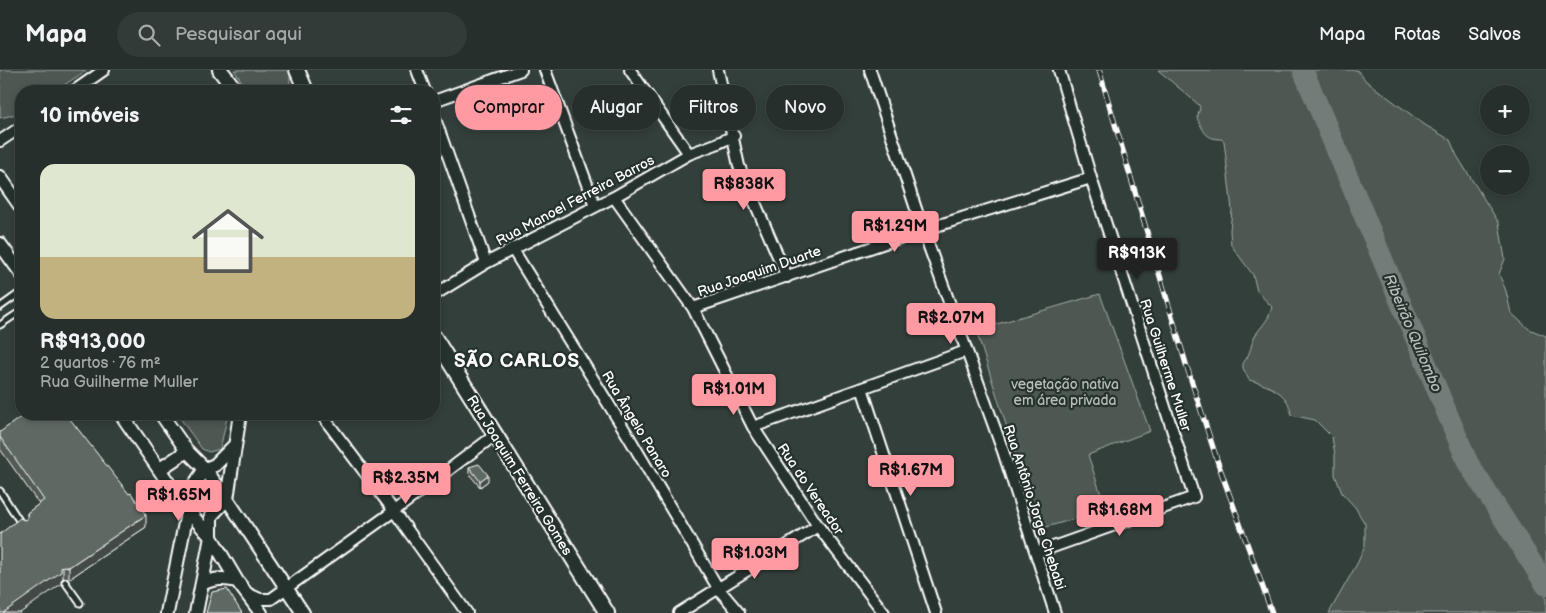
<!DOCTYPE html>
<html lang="pt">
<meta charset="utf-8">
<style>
:root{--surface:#262f2c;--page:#323b38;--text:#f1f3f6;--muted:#a4a9a9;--line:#424a48;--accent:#ff9aa2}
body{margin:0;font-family:"Balsamiq Sans",sans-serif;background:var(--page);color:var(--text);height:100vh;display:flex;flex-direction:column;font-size:19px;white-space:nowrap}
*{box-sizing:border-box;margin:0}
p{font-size:16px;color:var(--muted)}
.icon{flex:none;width:28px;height:28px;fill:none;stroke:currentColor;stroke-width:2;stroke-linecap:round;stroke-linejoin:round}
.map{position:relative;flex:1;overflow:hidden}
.sheet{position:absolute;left:15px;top:15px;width:425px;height:335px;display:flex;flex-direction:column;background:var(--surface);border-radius:20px;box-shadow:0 2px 8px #0003,0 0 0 1px var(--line)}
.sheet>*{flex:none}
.top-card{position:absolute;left:455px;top:15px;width:475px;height:45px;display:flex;gap:10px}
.controls{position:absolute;left:1480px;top:15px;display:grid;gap:10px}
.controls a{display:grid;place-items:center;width:50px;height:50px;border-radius:50%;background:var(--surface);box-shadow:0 2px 8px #0003,0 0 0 1px var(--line);font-size:25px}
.price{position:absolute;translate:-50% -42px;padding:0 11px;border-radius:5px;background:var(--accent);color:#111;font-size:16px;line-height:32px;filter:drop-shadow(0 1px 2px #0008)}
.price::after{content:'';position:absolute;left:50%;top:30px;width:15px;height:11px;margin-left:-8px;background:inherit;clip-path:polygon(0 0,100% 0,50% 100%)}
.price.selected{background:#222;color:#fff}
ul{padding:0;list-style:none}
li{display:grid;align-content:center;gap:10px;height:265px;padding:0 25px}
li span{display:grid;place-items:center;height:155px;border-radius:15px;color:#555}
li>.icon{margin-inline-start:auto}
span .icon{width:90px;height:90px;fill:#fffc;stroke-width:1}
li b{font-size:21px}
h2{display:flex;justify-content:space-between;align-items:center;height:60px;padding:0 25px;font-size:21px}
.tag{padding:0 18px;border-radius:22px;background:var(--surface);box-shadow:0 2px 8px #0003,0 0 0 1px var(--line);font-size:18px;line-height:45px}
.tag.selected{background:var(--accent);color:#111}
header{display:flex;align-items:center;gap:30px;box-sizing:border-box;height:70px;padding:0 25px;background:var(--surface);border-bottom:1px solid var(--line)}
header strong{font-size:24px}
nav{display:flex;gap:28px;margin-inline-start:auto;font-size:18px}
.search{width:350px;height:45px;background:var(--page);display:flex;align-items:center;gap:12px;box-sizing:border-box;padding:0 18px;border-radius:28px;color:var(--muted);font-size:19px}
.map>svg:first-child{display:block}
.green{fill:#4d5853;stroke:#a6aca9}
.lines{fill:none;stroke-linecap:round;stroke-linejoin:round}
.river{stroke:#737b78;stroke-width:21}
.service-casing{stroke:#fff;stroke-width:9}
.minor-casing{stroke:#fff;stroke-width:14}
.tertiary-casing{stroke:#fff;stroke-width:16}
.secondary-casing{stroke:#fff;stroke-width:18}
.service{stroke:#26332d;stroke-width:5}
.minor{stroke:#26332d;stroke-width:10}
.tertiary{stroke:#26332d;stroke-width:12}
.secondary{stroke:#26332d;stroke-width:14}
.rail-casing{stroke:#fff;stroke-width:5.5}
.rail{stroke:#26332d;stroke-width:4;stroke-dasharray:11;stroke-linecap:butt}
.wall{fill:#525a56;stroke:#fff}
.shaded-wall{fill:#424a46;stroke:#fff}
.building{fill:#5f6964;stroke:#fff}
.labels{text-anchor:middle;stroke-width:4.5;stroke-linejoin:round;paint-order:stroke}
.street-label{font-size:14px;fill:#fff;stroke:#26332d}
.park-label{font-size:14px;fill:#b8bcba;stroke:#26332d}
.water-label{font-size:15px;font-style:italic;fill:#b9bdbc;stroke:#26332d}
.district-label{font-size:19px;font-weight:bold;letter-spacing:1px;fill:#fff;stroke:#26332d}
</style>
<header>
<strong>Mapa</strong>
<div class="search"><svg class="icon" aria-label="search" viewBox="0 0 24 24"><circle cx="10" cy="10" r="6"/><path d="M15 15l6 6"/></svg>Pesquisar aqui</div>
<nav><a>Mapa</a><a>Rotas</a><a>Salvos</a></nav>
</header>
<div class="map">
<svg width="1546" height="543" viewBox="0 0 1546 543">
<rect width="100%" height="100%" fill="#333f3a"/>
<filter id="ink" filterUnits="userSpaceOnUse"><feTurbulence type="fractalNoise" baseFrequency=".02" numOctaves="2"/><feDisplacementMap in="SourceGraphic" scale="10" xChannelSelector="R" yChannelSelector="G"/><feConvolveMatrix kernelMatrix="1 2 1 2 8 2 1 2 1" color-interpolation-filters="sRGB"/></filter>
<g filter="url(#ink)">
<path class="green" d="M 0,0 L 87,0 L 55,21 L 21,21 L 21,40 L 13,45 L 0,48 Z
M 234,0 L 289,0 C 291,6 290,15 287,21 L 248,21 Z
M 1158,0 L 1357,0 L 1366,11 L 1425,55 L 1450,70 L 1457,86 L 1499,153 L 1505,189 L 1499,204 L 1506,221 L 1511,243 L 1529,259 L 1546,266 L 1546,543 L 1329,543 L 1358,492 L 1365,475 L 1365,454 L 1355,437 L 1342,423 L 1335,405 L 1335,385 L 1332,367 L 1315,350 L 1291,345 C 1290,322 1267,315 1249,310 L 1243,298 L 1243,293 C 1252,283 1250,274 1256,264 C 1264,253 1268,251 1272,237 L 1257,221 L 1253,205 L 1231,175 L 1230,160 L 1232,140 L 1224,71 L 1221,69 C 1205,69 1204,61 1197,48 L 1200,38 L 1199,35 Z
M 1100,224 L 1150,361 L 1088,385 L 1106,440 L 1039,459 L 976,260 Z
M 177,344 L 228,344 L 220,379 L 209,382 L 202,379 Z"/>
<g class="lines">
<path class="river" d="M 1303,0 L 1468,393 L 1546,515"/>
<defs>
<path id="service" d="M 0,237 L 21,222
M 0,255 L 21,241
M 0,421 L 22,455
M 65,512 L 80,533"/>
<path id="minor" d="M 417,0 L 425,21
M 545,0 L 595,136
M 630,0 L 689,84
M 718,0 L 739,96 L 787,207
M 870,0 L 923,160 L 1003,381 L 1055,543
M 74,21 L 104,0
M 434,31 L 521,0
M 434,46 L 486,193
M 0,71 L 21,57
M 614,127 L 693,238 L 753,357 L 818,456 L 884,543
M 512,178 L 627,364 L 718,518 L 739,543
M 434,225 L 486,193 L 614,127 L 689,84 L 716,74 L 734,66
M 693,238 L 923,160 L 1091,108
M 862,318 L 936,543
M 321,344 L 394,441 L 467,543
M 753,357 L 966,281
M 1036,483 L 1194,427 L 1091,108 L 1059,0
M 247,523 L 260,529 L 271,529 L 394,441 L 495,365
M 679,543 L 818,456"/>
<path id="tertiary" d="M 0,107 L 21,137
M 0,174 L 21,203
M 121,344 L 187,440 L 211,467 L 237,511 L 261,543
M 161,344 L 187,381 L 205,399 L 227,429 L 303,543
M 160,399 L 187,381
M 202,514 C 215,508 224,508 237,511
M 167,543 L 192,418 L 205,399 L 215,395 L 234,376
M 196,543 L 211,467 L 211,446 L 227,429 L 240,344"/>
<path id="secondary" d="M 220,0 L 236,21
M 297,0 L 306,21
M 434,267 L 607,543"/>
</defs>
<use href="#service" class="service-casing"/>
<use href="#minor" class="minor-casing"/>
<use href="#tertiary" class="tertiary-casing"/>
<use href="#secondary" class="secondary-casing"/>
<use href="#service" class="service"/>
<use href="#minor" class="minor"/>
<use href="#tertiary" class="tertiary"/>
<use href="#secondary" class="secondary"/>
<defs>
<path id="rail" d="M 1099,0 L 1186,294 L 1218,393 L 1272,543"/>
</defs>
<use href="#rail" class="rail-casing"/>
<use href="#rail" class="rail"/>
</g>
<path class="wall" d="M 0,362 L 146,457 L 69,509 L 63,508 L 61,510 L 61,514 L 24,450 L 27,449 L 27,443 L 39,434 L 0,379 Z
M 469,397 L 488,411 L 480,417 L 469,404 Z"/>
<path class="shaded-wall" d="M 488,405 L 488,411 L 480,417 L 480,411 Z
M 146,445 L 146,457 L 69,509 L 69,497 Z
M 63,496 L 63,508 L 61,510 L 61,514 L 20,543 L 3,543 L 61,498 Z"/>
<path class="building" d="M 25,344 L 66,344 L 129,424 L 131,423 L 146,445 L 69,497 L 63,496 L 61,498 L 61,502 L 3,543 L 0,543 L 0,464 L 20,448 L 24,450 L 27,449 L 28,446 L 27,443 L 44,430 L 0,367 L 0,362 Z
M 479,394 L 488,405 L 480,411 L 469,397 Z
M 227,519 L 242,543 L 206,543 L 212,522 Z"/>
</g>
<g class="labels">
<g class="street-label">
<text transform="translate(575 130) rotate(-28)" y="5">Rua Manoel Ferreira Barros</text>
<text transform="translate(759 201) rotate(-19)" y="5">Rua Joaquim Duarte</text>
<text transform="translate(1166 295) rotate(72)" y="5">Rua Guilherme Muller</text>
<text transform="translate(637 354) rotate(59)" y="5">Rua Ângelo Panaro</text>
<text transform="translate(520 405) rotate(58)" y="5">Rua Joaquim Ferreira Gomes</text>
<text transform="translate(811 419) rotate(56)" y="5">Rua do Vereador</text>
<text transform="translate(1035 437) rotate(72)" y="5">Rua Antônio Jorge Chebabi</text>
</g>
<g class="park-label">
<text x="1065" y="319">vegetação nativa<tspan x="1065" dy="16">em área privada</tspan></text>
</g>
<g class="water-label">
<text transform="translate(1413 263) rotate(67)" y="5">Ribeirão Quilombo</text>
</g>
<g class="district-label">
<text x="517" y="297">SÃO CARLOS</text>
</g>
</g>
</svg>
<div class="controls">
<a>+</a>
<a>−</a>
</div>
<b class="price" style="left:744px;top:141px">R$838K</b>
<b class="price" style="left:895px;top:183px">R$1.29M</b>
<b class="price selected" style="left:1137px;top:210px">R$913K</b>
<b class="price" style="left:951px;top:275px">R$2.07M</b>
<b class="price" style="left:734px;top:346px">R$1.01M</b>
<b class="price" style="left:911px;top:427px">R$1.67M</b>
<b class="price" style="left:406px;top:435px">R$2.35M</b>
<b class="price" style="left:179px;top:452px">R$1.65M</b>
<b class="price" style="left:1120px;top:467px">R$1.68M</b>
<b class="price" style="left:755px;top:510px">R$1.03M</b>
<div class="top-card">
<a class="tag selected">Comprar</a>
<a class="tag">Alugar</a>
<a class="tag">Filtros</a>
<a class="tag">Novo</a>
</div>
<section class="sheet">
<h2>10 imóveis<svg class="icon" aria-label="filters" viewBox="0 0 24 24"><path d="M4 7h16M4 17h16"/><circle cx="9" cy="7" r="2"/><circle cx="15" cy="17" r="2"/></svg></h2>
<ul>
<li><span style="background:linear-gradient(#dfe7d0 60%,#c2b280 0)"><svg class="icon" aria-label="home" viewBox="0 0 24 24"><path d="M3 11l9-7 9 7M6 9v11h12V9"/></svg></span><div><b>R$913,000</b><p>2 quartos · 76 m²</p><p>Rua Guilherme Muller</p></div></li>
</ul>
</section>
</div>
